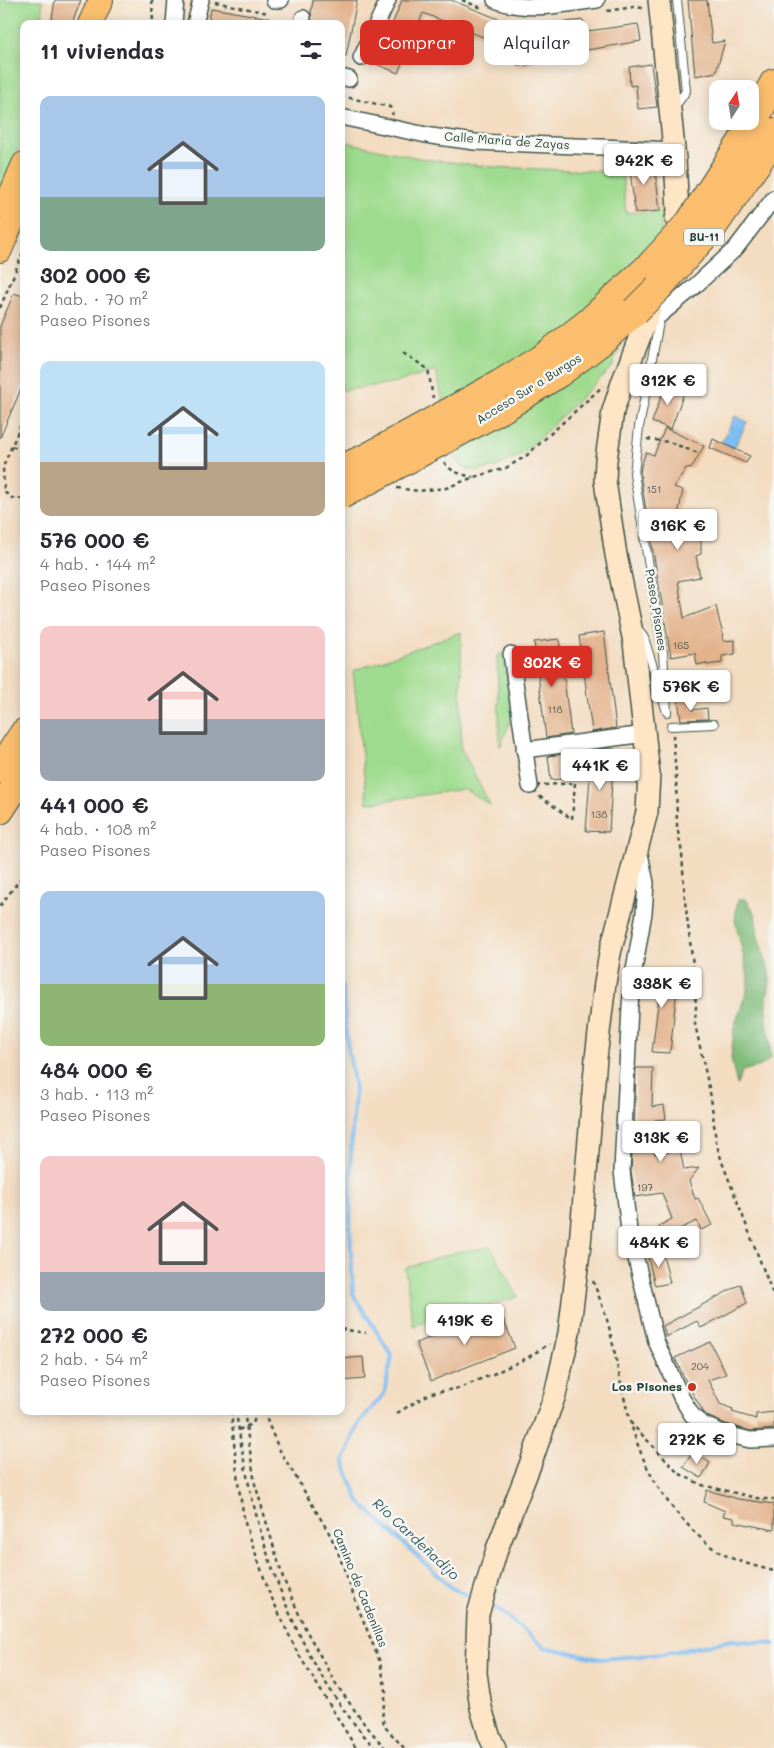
<!DOCTYPE html>
<html lang="es">
<meta charset="utf-8">
<style>
:root{--surface:#fff;--page:#f2f2f3;--text:#2b2b33;--muted:#7c7c81;--accent:#d93025}
body{margin:0;font-family:Mali,sans-serif;background:var(--page);color:var(--text);height:100vh;display:flex;flex-direction:column;font-size:19px;white-space:nowrap}
*{box-sizing:border-box;margin:0}
p{font-size:16px;color:var(--muted)}
.icon{flex:none;width:28px;height:28px;fill:none;stroke:currentColor;stroke-width:2;stroke-linecap:round;stroke-linejoin:round}
.map{position:relative;flex:1;overflow:hidden}
.panel{position:absolute;left:20px;top:20px;width:325px;height:1395px;display:flex;flex-direction:column;background:var(--surface);border-radius:10px;box-shadow:0 2px 12px #0003}
.panel>*{flex:none}
.guide{position:absolute;left:360px;top:20px;width:339px;height:45px;display:flex;gap:10px}
.needle{width:32px;rotate:12deg}
.fabs{position:absolute;left:709px;top:80px;display:grid;gap:10px}
.fabs a{display:grid;place-items:center;width:50px;height:50px;border-radius:10px;background:var(--surface);box-shadow:0 2px 12px #0003;font-size:25px}
.price{position:absolute;translate:-50% -42px;padding:0 11px;border-radius:5px;background:#fff;color:#222;font-size:16px;line-height:32px;filter:drop-shadow(0 1px 2px #0008)}
.price::after{content:'';position:absolute;left:50%;top:30px;width:15px;height:11px;margin-left:-8px;background:inherit;clip-path:polygon(0 0,100% 0,50% 100%)}
.price.on{background:var(--accent);color:#fff}
ul{padding:0;list-style:none}
li{display:grid;align-content:center;gap:10px;height:265px;padding:0 20px}
li span{display:grid;place-items:center;height:155px;border-radius:10px;color:#555}
li>.icon{margin-inline-start:auto}
span .icon{width:90px;height:90px;fill:#fffc;stroke-width:1}
li b{font-size:21px}
h2{display:flex;justify-content:space-between;align-items:center;height:60px;padding:0 20px;font-size:21px}
.tag{padding:0 18px;border-radius:10px;background:var(--surface);box-shadow:0 2px 12px #0003;font-size:18px;line-height:45px}
.tag.on{background:var(--accent);color:#fff}
.map>svg:first-child{display:block}
.green{fill:#9fdb8e;stroke:#5f8c61}
.forest{fill:#7fbb79;stroke:#4f7c56}
.water{fill:#7cbef2;stroke:#4e7e93}
.lines{fill:none;stroke-linecap:round;stroke-linejoin:round}
.stream{stroke:#7cbef2;stroke-width:4}
.building{fill:#e3b28c}
.lane-casing{stroke:#3f5549;stroke-width:10}
.street-casing{stroke:#3f5549;stroke-width:18}
.secondary-casing{stroke:#3f5549;stroke-width:24}
.primary-casing{stroke:#3f5549;stroke-width:26}
.highway-casing{stroke:#3f5549;stroke-width:30}
.path{stroke:#3f5549;stroke-width:2.5;stroke-dasharray:4 4;stroke-linecap:butt}
.lane{stroke:#fff;stroke-width:8}
.street{stroke:#fff;stroke-width:15}
.secondary{stroke:#fde5c5;stroke-width:21}
.primary{stroke:#fbbe6e;stroke-width:24}
.highway{stroke:#fbbe6e;stroke-width:28}
.highway-bridge-casing{stroke:#3f5549;stroke-width:30;stroke-linecap:butt}
.highway-bridge{stroke:#fbbe6e;stroke-width:28}
.poi-dot{fill:#c8321e;stroke:#f6f6f2;stroke-width:2}
.labels{text-anchor:middle;stroke-width:5;stroke-linejoin:round;paint-order:stroke}
.number-label{font-size:10px;fill:#505a4a}
.shield{fill:#f6f6f2;stroke:#60746d;stroke-width:1}
.shield-label{font-size:11px;font-weight:bold;fill:#1f3d34}
.street-label{font-size:12px;fill:#1f3d34;stroke:#f6f6f2}
.poi-label{font-size:12px;font-weight:bold;fill:#1f3d34;stroke:#f6f6f2;text-anchor:end}
.water-label{font-size:14px;font-style:italic;fill:#365d64;stroke:#f6f6f2}
</style>
<div class="map">
<svg width="774" height="1748" viewBox="0 0 774 1748">
<rect width="100%" height="100%" fill="#f6f6f2"/>
<filter id="ink" filterUnits="userSpaceOnUse"><feTurbulence type="fractalNoise" baseFrequency=".02" numOctaves="2"/><feDisplacementMap in="SourceGraphic" scale="10" xChannelSelector="R" yChannelSelector="G"/><feConvolveMatrix kernelMatrix="1 2 1 2 8 2 1 2 1" color-interpolation-filters="sRGB"/></filter>
<filter id="wash" filterUnits="userSpaceOnUse"><feTurbulence type="fractalNoise" baseFrequency=".0096" numOctaves="4" result="noise"/><feDisplacementMap in="SourceGraphic" scale="20" xChannelSelector="R" yChannelSelector="G"/><feGaussianBlur stdDeviation="1.12" result="paint"/><feColorMatrix in="noise" values="0 0 0 0 0 0 0 0 0 0 0 0 0 0 0 0 0 1.4 0 .05"/><feComposite in="paint" operator="in"/></filter>
<g filter="url(#wash)">
<rect width="100%" height="100%" fill="#f3dcc0"/>
<path class="green" d="M 0,0 L 42,0 L 43,24 L 24,24 L 24,137 L 0,193 Z
M 341,141 L 424,159 L 491,167 L 622,172 L 626,213 L 663,210 L 661,233 L 659,241 L 612,367 L 523,454 L 496,467 L 473,471 L 458,464 L 456,461 L 436,371 L 398,382 L 341,391 Z
M 461,632 L 461,748 L 490,805 L 464,789 L 367,803 L 353,671 Z
M 503,653 L 512,717 L 500,747 L 497,656 Z
M 491,1247 L 518,1297 L 413,1326 L 405,1268 L 456,1252 Z"/>
<path class="forest" d="M 738,899 L 746,899 L 755,913 L 758,937 L 769,970 L 770,980 L 767,1000 L 767,1020 L 771,1058 L 761,1066 L 742,1071 L 737,1085 L 731,1058 L 734,1027 L 747,990 L 748,977 L 735,920 Z"/>
<path class="water" d="M 735,416 L 747,422 L 734,448 L 722,442 Z"/>
<g class="lines">
<path class="stream" d="M 341,985 L 343,989 L 346,1035 L 355,1089 L 351,1146 L 350,1227 L 353,1294 L 392,1356 L 384,1394 L 359,1423 L 343,1461 L 359,1502 L 452,1588 L 476,1599
M 487,1604 L 499,1610 L 544,1647 L 601,1659 L 664,1654 L 731,1640 L 774,1644"/>
</g>
<g id="blocks">
<path class="building" d="M 55,0 L 81,0 L 72,24 L 51,24 Z
M 313,0 L 357,0 L 346,56 L 341,56 L 341,24 L 312,24 L 311,13 Z
M 402,0 L 451,0 L 506,22 L 541,25 L 583,20 L 588,31 L 638,24 L 641,41 L 540,58 L 527,65 L 518,66 L 517,58 L 497,59 L 493,41 L 423,13 L 398,73 L 376,64 Z
M 688,0 L 707,0 L 712,43 L 725,41 L 716,72 L 695,76 Z
M 211,8 L 269,18 L 269,24 L 208,24 Z
M 651,64 L 657,107 L 638,109 L 636,85 L 630,86 L 629,67 Z
M 629,160 L 654,161 L 660,211 L 635,213 Z
M 14,293 L 23,296 L 24,382 L 0,438 L 0,326 Z
M 666,383 L 685,390 L 671,429 L 652,422 Z
M 665,428 L 704,446 L 691,469 L 686,468 L 674,487 L 683,490 L 678,515 L 693,519 L 690,537 L 701,538 L 701,554 L 696,556 L 700,577 L 678,581 L 684,618 L 716,606 L 721,628 L 722,628 L 723,641 L 735,640 L 735,654 L 722,656 L 722,663 L 706,665 L 706,663 L 697,665 L 695,653 L 671,657 L 640,474 L 641,466 L 646,452 L 654,455 Z
M 713,439 L 750,456 L 746,463 L 710,448 Z
M 604,632 L 616,728 L 592,732 L 579,636 Z
M 559,639 L 571,734 L 546,738 L 534,642 Z
M 690,699 L 692,710 L 707,708 L 708,719 L 681,720 L 678,701 Z
M 606,749 L 614,749 L 609,832 L 586,831 L 592,751 Z
M 573,753 L 576,777 L 551,780 L 548,756 Z
M 643,975 L 678,978 L 670,1053 L 652,1052 L 659,996 L 641,994 Z
M 636,1068 L 653,1068 L 652,1107 L 664,1105 L 666,1119 L 655,1120 L 655,1154 L 680,1150 L 684,1170 L 699,1168 L 689,1181 L 695,1199 L 698,1198 L 712,1225 L 701,1230 L 697,1221 L 664,1236 L 659,1226 L 672,1219 L 662,1193 L 635,1197 L 631,1171 L 633,1139 L 634,1139 Z
M 662,1250 L 670,1283 L 655,1286 L 647,1254 Z
M 741,1284 L 747,1303 L 701,1328 L 697,1321 L 666,1337 L 663,1326 Z
M 500,1311 L 515,1348 L 431,1381 L 416,1343 Z
M 710,1342 L 726,1374 L 708,1380 L 720,1404 L 733,1409 L 732,1412 L 756,1419 L 756,1414 L 774,1412 L 774,1429 L 751,1431 L 726,1424 L 709,1417 L 704,1413 L 687,1384 L 675,1358 Z
M 363,1357 L 365,1379 L 341,1381 L 341,1359 Z
M 693,1452 L 710,1463 L 701,1478 L 683,1467 Z
M 707,1490 L 738,1499 L 774,1504 L 774,1530 L 734,1522 L 734,1518 L 723,1516 L 725,1511 L 704,1502 Z"/>
</g>
</g>
<g filter="url(#ink)">
<use href="#blocks" fill-opacity="0" stroke="#3f5549" stroke-width="1"/>
<g class="lines">
<defs>
<path id="lane" d="M 674,108 L 686,91 L 677,0
M 639,631 L 644,638 L 667,712 L 663,653 L 634,474 L 639,427 L 660,317
M 671,726 L 714,724"/>
<path id="street" d="M 274,0 L 281,0
M 495,0 C 527,13 563,4 597,0
M 174,24 L 176,0
M 195,24 L 201,0
M 302,24 L 303,18
M 361,58 L 388,0
M 341,77 L 349,79
M 341,117 L 431,136 L 475,142 L 674,150
M 643,329 L 694,287 L 736,248 L 774,198
M 511,654 L 530,786
M 524,750 L 645,734
M 639,849 L 646,883 L 644,913 L 633,976 L 630,1006 L 622,1171 L 629,1230 L 656,1341 L 681,1397 L 692,1415 L 704,1425 L 723,1433 L 750,1440 L 774,1439"/>
<path id="secondary" d="M 659,0 L 675,159 L 678,211 L 676,219
M 495,1748 L 489,1735 L 481,1708 L 476,1673 L 478,1614 L 497,1549 L 530,1465 L 555,1395 L 569,1333 L 580,1244 L 596,1058 L 605,983 L 610,953 L 647,812 L 649,774 L 634,642 L 616,555 L 605,481 L 606,460 L 613,411 L 622,383 L 650,310"/>
<path id="primary" d="M 90,24 L 101,0
M 6,206 L 24,164
M 0,250 L 24,193"/>
<path id="highway" d="M 743,140 L 774,83
M 763,154 L 774,132
M 500,384 L 544,357 L 589,322 L 652,264
M 500,410 L 559,373 L 599,343 L 635,311
M 0,769 L 24,733
M 0,810 L 24,773"/>
</defs>
<use href="#lane" class="lane-casing"/>
<use href="#street" class="street-casing"/>
<use href="#secondary" class="secondary-casing"/>
<use href="#primary" class="primary-casing"/>
<use href="#highway" class="highway-casing"/>
<path class="path" d="M 152,0 L 153,24
M 462,0 L 484,9
M 215,2 L 268,13
M 607,11 L 634,7 L 643,8
M 341,96 L 390,107 L 393,115
M 0,308 L 24,250
M 403,353 L 428,369 L 433,398
M 24,417 L 3,467 L 4,492 L 12,498 L 24,499
M 647,439 L 669,442 L 698,453
M 12,446 L 18,449 L 24,447
M 444,462 C 451,472 460,474 473,477
M 397,488 L 418,491 L 446,488 L 474,477 L 506,468 L 526,456 L 603,386
M 673,735 L 676,775 L 677,826 L 682,853 L 685,901 L 693,965 L 696,1006 L 695,1024 L 711,1097 L 716,1142 L 722,1162 L 774,1297
M 575,783 L 572,819 L 539,796 L 530,786 Z
M 0,906 L 24,874
M 593,1281 C 599,1297 606,1314 610,1331 C 626,1403 632,1467 686,1523 C 697,1535 711,1549 727,1556 C 742,1563 758,1567 774,1571
M 341,1329 L 366,1333
M 231,1411 L 238,1483 L 245,1523 L 269,1592 L 296,1650 L 356,1748
M 236,1411 C 252,1530 292,1658 375,1748
M 244,1411 L 255,1484 L 283,1578 L 306,1630 L 336,1684 L 363,1722 L 385,1748
M 265,1411 L 268,1423 L 279,1449 L 328,1531 L 337,1549 L 357,1605 L 380,1662 L 386,1691 L 382,1718 L 386,1728 L 404,1748
M 397,1413 L 431,1393 L 460,1388 L 493,1374 L 527,1358 L 549,1344
M 630,1422 L 678,1473 L 702,1485 L 761,1499 L 774,1499
M 239,1430 L 253,1423 L 258,1411"/>
<use href="#lane" class="lane"/>
<use href="#street" class="street"/>
<use href="#secondary" class="secondary"/>
<use href="#primary" class="primary"/>
<use href="#highway" class="highway"/>
<defs>
<path id="highway-bridge" d="M 652,264 L 690,222 L 743,140
M 635,311 L 659,287 L 714,225 L 763,154
M 341,469 L 368,457 L 500,384
M 341,495 L 500,410"/>
</defs>
<use href="#highway-bridge" class="highway-bridge-casing"/>
<use href="#highway-bridge" class="highway-bridge"/>
</g>
</g>
<circle class="poi-dot" cx="692" cy="1387" r="5"/>
<g class="labels">
<g class="number-label">
<text x="654" y="493">151</text>
<text x="681" y="649">165</text>
<text x="555" y="713">118</text>
<text x="599" y="818">138</text>
<text x="645" y="1191">197</text>
<text x="700" y="1370">204</text>
</g>
<rect class="shield" x="684" y="228.5" width="40" height="17" rx="4"/>
<g class="shield-label">
<text x="704" y="241">BU-11</text>
</g>
<g class="street-label">
<text transform="translate(507 141) rotate(4)" y="4">Calle María de Zayas</text>
<text transform="translate(529 389) rotate(-32)" y="4">Acceso Sur a Burgos</text>
<text transform="translate(656 610) rotate(81)" y="4">Paseo Pisones</text>
<text transform="translate(360 1588) rotate(68)" y="4">Camino de Cadenillas</text>
</g>
<g class="poi-label">
<text x="682" y="1391">Los Pisones</text>
</g>
<g class="water-label">
<text transform="translate(416 1539) rotate(43)" y="5">Río Cardeñadijo</text>
</g>
</g>
</svg>
<div class="fabs">
<a><svg class="needle" viewBox="-14 -14 28 28"><path d="M0-13l5 13h-10z" fill="#e53935"/><path d="M0 13l5-13h-10z" fill="#7c7c81"/></svg></a>
</div>
<b class="price" style="left:644px;top:186px">942K €</b>
<b class="price" style="left:668px;top:406px">312K €</b>
<b class="price" style="left:678px;top:551px">316K €</b>
<b class="price on" style="left:552px;top:688px">302K €</b>
<b class="price" style="left:691px;top:712px">576K €</b>
<b class="price" style="left:600px;top:791px">441K €</b>
<b class="price" style="left:662px;top:1009px">338K €</b>
<b class="price" style="left:661px;top:1163px">313K €</b>
<b class="price" style="left:659px;top:1268px">484K €</b>
<b class="price" style="left:465px;top:1346px">419K €</b>
<b class="price" style="left:697px;top:1465px">272K €</b>
<div class="guide">
<a class="tag on">Comprar</a>
<a class="tag">Alquilar</a>
</div>
<section class="panel">
<h2>11 viviendas<svg class="icon" aria-label="filters" viewBox="0 0 24 24"><path d="M4 7h16M4 17h16"/><circle cx="9" cy="7" r="2"/><circle cx="15" cy="17" r="2"/></svg></h2>
<ul>
<li><span style="background:linear-gradient(#a9c7e8 65%,#7fa58c 0)"><svg class="icon" aria-label="home" viewBox="0 0 24 24"><path d="M3 11l9-7 9 7M6 9v11h12V9"/></svg></span><div><b>302 000 €</b><p>2 hab. · 70 m²</p><p>Paseo Pisones</p></div></li>
<li><span style="background:linear-gradient(#bfe0f5 65%,#b9a48a 0)"><svg class="icon" aria-label="home" viewBox="0 0 24 24"><path d="M3 11l9-7 9 7M6 9v11h12V9"/></svg></span><div><b>576 000 €</b><p>4 hab. · 144 m²</p><p>Paseo Pisones</p></div></li>
<li><span style="background:linear-gradient(#f6c9c9 60%,#9aa5b1 0)"><svg class="icon" aria-label="home" viewBox="0 0 24 24"><path d="M3 11l9-7 9 7M6 9v11h12V9"/></svg></span><div><b>441 000 €</b><p>4 hab. · 108 m²</p><p>Paseo Pisones</p></div></li>
<li><span style="background:linear-gradient(#a9c7e8 60%,#8fb573 0)"><svg class="icon" aria-label="home" viewBox="0 0 24 24"><path d="M3 11l9-7 9 7M6 9v11h12V9"/></svg></span><div><b>484 000 €</b><p>3 hab. · 113 m²</p><p>Paseo Pisones</p></div></li>
<li><span style="background:linear-gradient(#f6c9c9 75%,#9aa5b1 0)"><svg class="icon" aria-label="home" viewBox="0 0 24 24"><path d="M3 11l9-7 9 7M6 9v11h12V9"/></svg></span><div><b>272 000 €</b><p>2 hab. · 54 m²</p><p>Paseo Pisones</p></div></li>
</ul>
</section>
</div>
